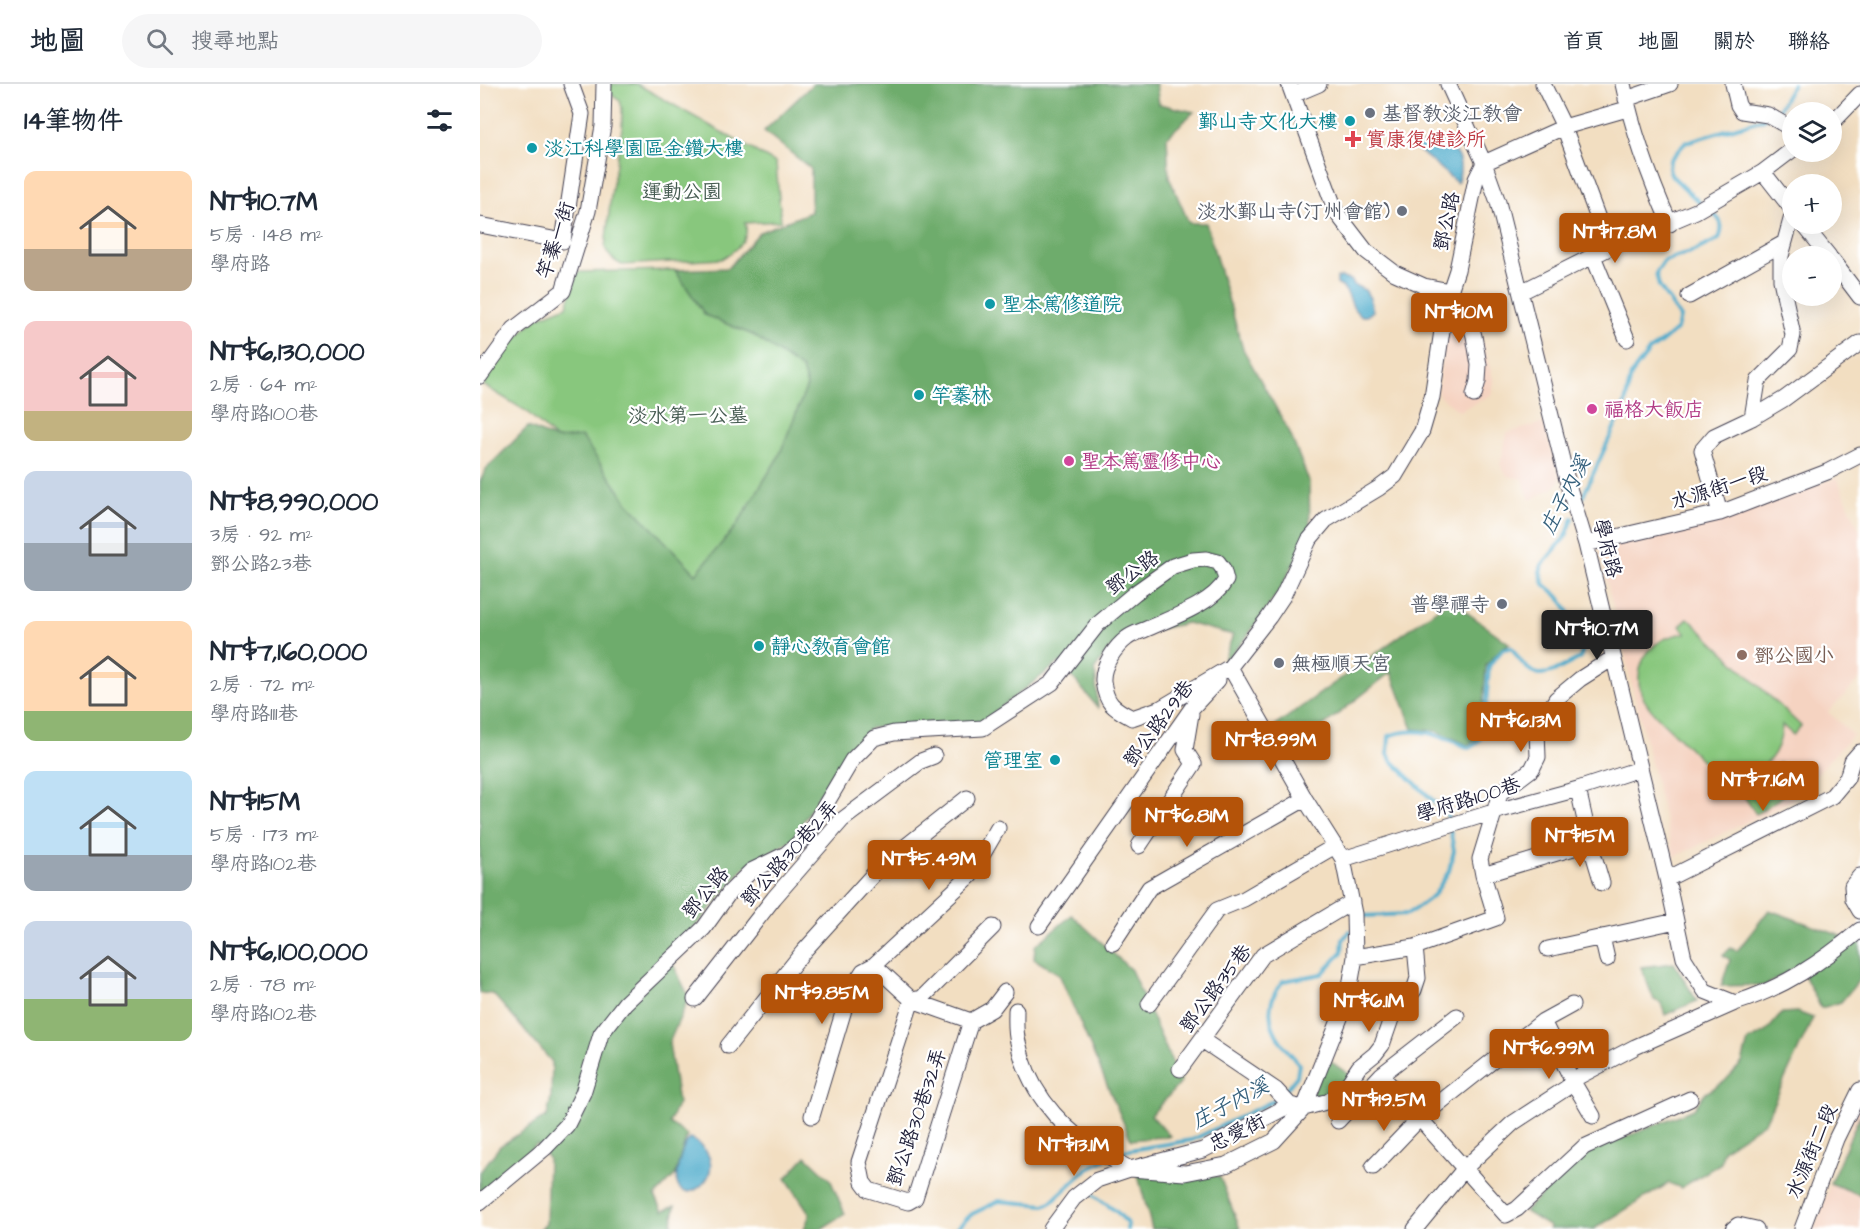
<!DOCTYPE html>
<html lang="zh-TW">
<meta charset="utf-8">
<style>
:root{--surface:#fff;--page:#f6f6f7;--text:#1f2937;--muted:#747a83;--line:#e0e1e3;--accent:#b45309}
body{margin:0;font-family:"Architects Daughter","LXGW WenKai TC",sans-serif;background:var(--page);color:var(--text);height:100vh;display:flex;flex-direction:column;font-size:22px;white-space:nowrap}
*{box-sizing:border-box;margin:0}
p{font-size:20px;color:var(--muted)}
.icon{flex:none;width:33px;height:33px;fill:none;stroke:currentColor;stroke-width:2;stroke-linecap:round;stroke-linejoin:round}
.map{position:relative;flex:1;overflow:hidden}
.drawer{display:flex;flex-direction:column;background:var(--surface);width:480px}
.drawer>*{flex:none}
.tools{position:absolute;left:1302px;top:18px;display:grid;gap:12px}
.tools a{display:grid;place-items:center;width:60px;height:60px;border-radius:50%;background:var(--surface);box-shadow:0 6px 24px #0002;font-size:30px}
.price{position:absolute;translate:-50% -51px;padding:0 14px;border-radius:6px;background:var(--accent);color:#fff;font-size:20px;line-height:39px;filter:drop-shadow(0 2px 3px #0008)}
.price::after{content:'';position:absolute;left:50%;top:36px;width:18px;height:14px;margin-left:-9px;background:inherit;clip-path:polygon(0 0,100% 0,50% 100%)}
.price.active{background:#222;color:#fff}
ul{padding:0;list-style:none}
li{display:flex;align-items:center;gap:18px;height:150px;padding:0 24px}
li span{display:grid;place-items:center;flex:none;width:168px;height:120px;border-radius:12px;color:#555}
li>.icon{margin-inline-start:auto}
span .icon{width:72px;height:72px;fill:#fffc;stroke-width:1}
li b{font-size:26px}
h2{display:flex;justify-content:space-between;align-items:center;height:72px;padding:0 24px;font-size:26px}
header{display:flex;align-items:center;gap:36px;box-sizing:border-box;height:84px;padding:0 30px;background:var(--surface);border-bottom:2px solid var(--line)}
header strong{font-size:28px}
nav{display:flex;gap:33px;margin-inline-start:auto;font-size:21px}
.search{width:420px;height:54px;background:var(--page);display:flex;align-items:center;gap:15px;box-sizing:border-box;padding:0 21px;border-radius:33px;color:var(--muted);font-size:22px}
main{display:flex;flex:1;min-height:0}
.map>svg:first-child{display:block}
.built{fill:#f5d3c1}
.green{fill:#88c77d;stroke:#55745c;stroke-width:1.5}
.forest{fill:#6eac6c;stroke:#486754;stroke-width:1.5}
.water{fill:#4dabcb;stroke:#386683;stroke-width:1.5}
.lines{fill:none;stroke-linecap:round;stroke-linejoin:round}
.stream{stroke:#4dabcb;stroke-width:4}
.minor-casing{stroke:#413e4f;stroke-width:17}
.minor{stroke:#fff;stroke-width:15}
.worship-dot{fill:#6b7280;stroke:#fff;stroke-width:2}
.culture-dot{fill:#0f9aa8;stroke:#fff;stroke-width:2}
.health-dot{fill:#e0444e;stroke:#fff;stroke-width:2}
.hotel-dot{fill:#d1479c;stroke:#fff;stroke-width:2}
.education-dot{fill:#8d6e63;stroke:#fff;stroke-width:2}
.labels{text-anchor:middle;stroke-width:4.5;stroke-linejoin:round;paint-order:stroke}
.worship-label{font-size:20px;fill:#5b616d;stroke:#fff;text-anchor:start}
.culture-label{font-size:20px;fill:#0d838f;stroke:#fff;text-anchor:start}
.health-label{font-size:20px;fill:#be3a42;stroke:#fff;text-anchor:start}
.park-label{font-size:20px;fill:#465c52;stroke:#fff}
.street-label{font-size:20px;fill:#22223b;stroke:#fff}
.hotel-label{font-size:20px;fill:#b23c85;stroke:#fff;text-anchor:start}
.education-label{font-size:20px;fill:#785e54;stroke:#fff;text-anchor:start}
.water-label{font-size:21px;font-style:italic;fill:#35607c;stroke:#fff}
</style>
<header>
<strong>地圖</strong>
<div class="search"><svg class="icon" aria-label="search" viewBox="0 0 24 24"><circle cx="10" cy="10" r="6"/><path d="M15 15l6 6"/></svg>搜尋地點</div>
<nav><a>首頁</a><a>地圖</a><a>關於</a><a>聯絡</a></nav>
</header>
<main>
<section class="drawer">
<h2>14筆物件<svg class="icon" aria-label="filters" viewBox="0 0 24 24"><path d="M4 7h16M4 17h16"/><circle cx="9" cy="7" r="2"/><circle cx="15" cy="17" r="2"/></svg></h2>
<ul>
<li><span style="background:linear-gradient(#ffd9b3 65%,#b9a48a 0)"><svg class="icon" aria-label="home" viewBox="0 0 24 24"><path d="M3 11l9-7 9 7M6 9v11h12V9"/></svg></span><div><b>NT$10.7M</b><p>5房 · 148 m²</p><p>學府路</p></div></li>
<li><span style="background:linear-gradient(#f6c9c9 75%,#c2b280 0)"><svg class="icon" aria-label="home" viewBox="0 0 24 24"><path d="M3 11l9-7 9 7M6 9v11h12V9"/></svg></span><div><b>NT$6,130,000</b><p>2房 · 64 m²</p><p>學府路100巷</p></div></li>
<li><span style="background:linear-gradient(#c9d6e8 60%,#9aa5b1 0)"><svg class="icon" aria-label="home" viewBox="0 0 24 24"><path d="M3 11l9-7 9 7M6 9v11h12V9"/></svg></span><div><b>NT$8,990,000</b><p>3房 · 92 m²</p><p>鄧公路23巷</p></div></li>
<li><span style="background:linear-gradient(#ffd9b3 75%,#8fb573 0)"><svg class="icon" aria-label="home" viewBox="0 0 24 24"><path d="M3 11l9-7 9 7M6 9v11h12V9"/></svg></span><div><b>NT$7,160,000</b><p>2房 · 72 m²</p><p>學府路111巷</p></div></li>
<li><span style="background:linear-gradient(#bfe0f5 70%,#9aa5b1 0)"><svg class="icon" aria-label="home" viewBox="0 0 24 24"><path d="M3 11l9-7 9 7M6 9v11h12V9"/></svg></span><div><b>NT$15M</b><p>5房 · 173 m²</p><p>學府路102巷</p></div></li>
<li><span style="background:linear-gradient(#c9d6e8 65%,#8fb573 0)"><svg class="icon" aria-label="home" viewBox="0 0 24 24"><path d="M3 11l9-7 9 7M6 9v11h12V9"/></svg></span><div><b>NT$6,100,000</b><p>2房 · 78 m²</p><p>學府路102巷</p></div></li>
</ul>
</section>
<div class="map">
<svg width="1380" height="1145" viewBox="0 0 1380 1145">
<rect width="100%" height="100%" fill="#fff"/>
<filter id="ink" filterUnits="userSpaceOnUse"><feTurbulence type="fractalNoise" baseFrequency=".0167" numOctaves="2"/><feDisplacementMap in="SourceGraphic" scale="12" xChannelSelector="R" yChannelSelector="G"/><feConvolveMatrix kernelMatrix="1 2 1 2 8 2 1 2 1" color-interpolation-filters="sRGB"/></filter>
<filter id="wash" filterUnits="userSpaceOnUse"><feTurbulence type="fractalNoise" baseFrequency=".008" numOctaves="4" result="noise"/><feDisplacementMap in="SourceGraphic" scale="24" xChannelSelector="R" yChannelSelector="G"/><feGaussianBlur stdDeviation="1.35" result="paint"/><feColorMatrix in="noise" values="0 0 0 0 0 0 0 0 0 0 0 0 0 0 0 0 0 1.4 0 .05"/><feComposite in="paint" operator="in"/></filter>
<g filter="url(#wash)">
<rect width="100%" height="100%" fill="#f2dec1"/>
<path class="built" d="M 979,197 L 993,226 L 1014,298 L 1011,311 L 979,327 L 958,311 L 961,281 Z
M 1063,339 L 1080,395 L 1076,402 L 1050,416 L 1043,395 L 1027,392 L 1020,381 L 1027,349 Z
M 1357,394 L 1380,447 L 1380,595 L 1348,628 L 1373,651 L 1311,717 L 1194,773 L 1119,465 L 1240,433 Z
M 1380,1021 L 1380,1145 L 1334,1145 L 1375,1032 Z"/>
<path class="green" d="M 130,0 L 157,0 L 296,79 L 301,137 L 265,139 C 266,142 267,146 266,149 C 264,161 250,170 241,175 L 142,181 C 134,177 129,173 125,164 L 131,111 L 142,43 L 142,24 L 140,17 L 130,10 Z
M 195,186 L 225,231 L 273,251 L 322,285 L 327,302 L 299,372 L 257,441 L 216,490 L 147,418 L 102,354 L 76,355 L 46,327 L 3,301 L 31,258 L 57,234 L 87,222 L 98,188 Z
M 1208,534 L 1321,642 L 1313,651 L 1302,641 C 1301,685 1260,704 1225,679 C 1213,668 1202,657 1191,646 C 1169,626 1149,606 1164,574 C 1173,558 1189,551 1206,549 L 1200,542 Z
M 1300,679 L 1316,703 L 1276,730 L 1260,706 Z"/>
<path class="forest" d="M 333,0 L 676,0 L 679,20 L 714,28 L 687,53 L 689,93 L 709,139 L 726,139 L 763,265 L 809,347 L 829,397 L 830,448 L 800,506 L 765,555 L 742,580 L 753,551 L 707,539 L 646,552 L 628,566 L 615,585 L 618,624 L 580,578 L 500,639 L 390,644 L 356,683 L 312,756 L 265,783 L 216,842 L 187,868 L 209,913 L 189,959 L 198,1019 L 189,1039 L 207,1051 L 195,1091 L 175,1112 L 183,1127 L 195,1122 L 191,1145 L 60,1145 L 66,1140 L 68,1074 L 57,1060 L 0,1108 L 0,1088 L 20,1062 L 67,1032 L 71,1014 L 72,978 L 13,910 L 0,909 L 0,398 L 6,385 L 48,343 L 76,355 L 102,353 L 147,418 L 216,490 L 257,441 L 299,372 L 327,302 L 322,285 L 273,251 L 225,231 L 195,186 L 248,184 L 280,148 L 331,128 L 331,85 L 284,47 Z
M 970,516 L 1030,560 L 1023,563 L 1006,581 L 1002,634 L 996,656 L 988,661 L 957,647 L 933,645 L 911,588 L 805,672 L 792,644 Z
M 1289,826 L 1364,853 L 1287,901 L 1241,902 L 1250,876 L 1243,871 L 1251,864 L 1257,867 Z
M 592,831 L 651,886 L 701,998 L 671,1031 L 690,1052 L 651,1056 L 579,890 L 554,875 L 555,862 Z
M 1376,855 L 1380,857 L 1380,895 L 1361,918 L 1341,924 L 1324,891 Z
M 1194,879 L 1217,917 L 1185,931 L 1181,919 L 1174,916 L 1161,883 Z
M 1317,928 L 1333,934 L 1285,1038 L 1243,1066 L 1241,1079 L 1201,1104 L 1189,1099 L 1114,1145 L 1069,1145 L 1070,1143 L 1044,1127 L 1110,1068 L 1214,1025 L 1224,1010 L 1244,998 L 1262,979 L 1268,957 L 1286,948 L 1302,929 Z
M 847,975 L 871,992 L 849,1017 L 831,1012 Z
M 1380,1031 L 1380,1111 L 1350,1099 Z
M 326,1072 L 350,1095 L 365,1130 L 341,1145 L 324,1145 L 330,1130 L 306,1094 Z
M 655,1080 L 740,1093 L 760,1145 L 672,1145 Z"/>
<path class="water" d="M 952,57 C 975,59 986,77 977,99 L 936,64 L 943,59 Z
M 862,193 L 865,195 L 871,196 L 874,201 L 885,206 L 890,214 L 893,227 L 887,232 L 882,232 C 867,224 874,208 857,200 L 857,194 Z
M 210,1054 C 266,1086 190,1136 197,1088 C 199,1076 202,1063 210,1054 Z"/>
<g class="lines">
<path class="stream" d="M 1296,30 L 1313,0
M 1220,119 L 1192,92 L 1189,85 L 1190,76 L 1206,58 L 1284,35
M 1099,421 L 1145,320 L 1151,291 L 1169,267 L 1183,257 L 1197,245 L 1200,233 L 1179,202 L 1176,189 L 1184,177 L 1212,168 L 1239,155 C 1245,139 1240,135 1228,125
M 969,738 L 967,730 L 911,676 L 908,670 L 909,652 C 938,641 962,652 989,664 L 997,659 L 1001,653 L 1005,635 L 1009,582 L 1023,565 L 1032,564 C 1054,603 1067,591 1100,574 L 1104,562 L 1086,523 L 1078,512 L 1064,500 L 1060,488 L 1062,481 L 1086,452 L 1093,434
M 879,837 L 883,832 L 928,830 L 954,811 L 969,787 L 974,767 L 970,745
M 803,1009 L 817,992 L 819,980 C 813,972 806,966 801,958 C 786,937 787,916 803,897 L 842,890 L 862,868 L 863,855 L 870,847
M 634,1072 L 643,1067 L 712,1056 L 793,1017 L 797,1014
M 608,1107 L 637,1128 L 648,1140 L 647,1145
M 476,1145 L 492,1130 L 519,1117 L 565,1121 L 571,1118 L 607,1085 L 624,1076"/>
</g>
</g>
<g filter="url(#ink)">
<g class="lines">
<defs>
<path id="minor" d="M 809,0 L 813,11 L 839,0
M 968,0 L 1004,79 L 1018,118 L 1089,404 L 1106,460 L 1187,795 L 1204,874 L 1225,907 L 1255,919 C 1303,904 1342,878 1380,846
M 1063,0 L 1084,43 L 1129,164
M 1143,0 C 1153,48 1170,95 1190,140
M 1253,0 L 1258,21 L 1262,27 L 1288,31 L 1312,45
M 813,11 L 856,128 L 886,167 L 915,189 L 944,202 L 970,207 L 986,224 L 994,252 L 999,281 L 998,297 L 994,311
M 1146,15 L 1190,0
M 1352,39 L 1380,10
M 1004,79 L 1084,43 L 1147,25
M 1283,88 L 1312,125
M 1323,140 L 1349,172
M 0,141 L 83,157 L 102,30 L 91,0
M 1113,172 L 1147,255
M 1352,176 L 1380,213
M 1041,208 L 1129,164 L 1216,127 L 1283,88 L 1312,66
M 1209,212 L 1304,159
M 0,292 L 34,245 L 83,207 L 108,127 L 123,42 L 124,0
M 1272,334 L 1278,297 L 1310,265 L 1313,251 L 1301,196 L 1301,172 L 1312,132
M 1240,429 L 1222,366 L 1234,352 L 1272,334 L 1304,315 L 1380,259
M 1106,460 L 1240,429 L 1347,388 L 1380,371
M 1098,705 L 1110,759 L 1122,799
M 659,762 L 714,680 L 705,666 L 711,630
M 863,775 L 1013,728 L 1098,705 L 1159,685
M 1003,791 L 1110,759
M 1380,792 L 1372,802 L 1373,815 L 1380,827
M 1187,795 L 1352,712 L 1367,694 L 1372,677 L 1380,668
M 559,842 L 712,624 L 738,596
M 1122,853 L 1127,875
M 633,859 L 669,804 L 825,715
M 1068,865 L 1196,837
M 875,873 L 935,863 L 1016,834 L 1003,791 L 1000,775 L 1020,709 L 1052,685 L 1058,673 L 1057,647 L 1076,615 L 1100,595 L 1133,574
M 394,881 L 432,916 L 491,937
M 215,915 L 294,814 L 362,736 L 441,677 L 454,672
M 669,920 L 737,826 L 764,815 L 855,762
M 536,926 C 536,936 535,948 538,958 C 547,1003 576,1039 614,1065 C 625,1072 638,1078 650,1085 L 723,1066 L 810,1021 L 824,1024 L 849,1017 L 864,1006 L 879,983 L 895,970 L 902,961 L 912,932 L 934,906 L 938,894 L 935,863
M 491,937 L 435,1114 L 428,1118 L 389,1106 L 383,1098 L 379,1078 L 432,916 L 442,914 L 513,843
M 491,937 L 512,925 L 525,908
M 1063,937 L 1092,996 L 1113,1032
M 722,956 L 796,1006 L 810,1021
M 248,962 L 323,868 L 401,782 L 487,714
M 700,985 L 783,871 L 872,818
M 901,991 L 1026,1131 L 1037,1125 L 1104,1063 L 1210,1015
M 332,1032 L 369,909 L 383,887 L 394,881 L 490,792 L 518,744
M 858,1037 L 901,991 L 977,932
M 893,1083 L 939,1035 L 1063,937 L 1092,921
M 0,1118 L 65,1064 L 87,1041 L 103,1009 L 121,950 L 145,919 L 224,844 L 249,809 L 271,787 L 306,770 L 327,752 L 372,676 L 394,654 L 414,649 L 503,644 L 572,599 L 618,540 L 655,509 L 693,482 L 713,476 L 726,475 L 738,478 L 743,485 L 746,496 C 732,521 690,534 664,546 C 659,548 652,550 647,554 C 635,563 622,582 623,597 C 626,620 633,624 652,634 L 681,624 L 750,583 L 789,533 L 803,512 L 829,456 L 846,436 L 899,404 L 915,392 L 942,347 L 952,313 L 963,240 L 970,207 L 977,186 L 996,95 L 1004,79
M 571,1145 L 594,1114 L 617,1096 L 650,1085 L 705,1089 L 746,1081 L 794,1057 L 824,1024 L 868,914 L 875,873 L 874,830 L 863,775 L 825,715 L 750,583
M 935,1145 L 985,1084 L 1033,1039 L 1088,1003 L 1092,996 L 1155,963 L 1255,919
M 1253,1145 L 1258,1141 L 1276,1145
M 1322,1145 L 1356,1055 L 1380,1006"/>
</defs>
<use href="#minor" class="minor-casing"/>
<use href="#minor" class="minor"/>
</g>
</g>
<g class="worship-dot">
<circle cx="890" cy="29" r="6"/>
<circle cx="922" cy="127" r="6"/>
<circle cx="1022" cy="520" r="6"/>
<circle cx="799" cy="579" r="6"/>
</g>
<g class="culture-dot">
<circle cx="870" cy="37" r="6"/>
<circle cx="52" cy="64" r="6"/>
<circle cx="510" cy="220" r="6"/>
<circle cx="439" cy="311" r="6"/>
<circle cx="279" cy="562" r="6"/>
<circle cx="575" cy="676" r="6"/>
</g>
<path class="health-dot" d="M870 46h6v6h6v6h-6v6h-6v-6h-6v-6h6z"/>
<g class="hotel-dot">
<circle cx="1112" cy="325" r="6"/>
<circle cx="589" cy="377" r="6"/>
</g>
<circle class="education-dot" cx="1262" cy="571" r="6"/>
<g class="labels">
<g class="worship-label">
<text x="902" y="36">基督教淡江教會</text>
<text x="910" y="134" text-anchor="end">淡水鄞山寺(汀州會館)</text>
<text x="1010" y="527" text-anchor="end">普學禪寺</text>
<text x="811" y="586">無極順天宮</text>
</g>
<g class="culture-label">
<text x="858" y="44" text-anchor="end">鄞山寺文化大樓</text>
<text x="64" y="71">淡江科學園區金鑽大樓</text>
<text x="522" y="227">聖本篤修道院</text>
<text x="451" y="318">竿蓁林</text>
<text x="291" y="569">靜心教育會館</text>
<text x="563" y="683" text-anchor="end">管理室</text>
</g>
<g class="health-label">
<text x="886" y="62">實康復健診所</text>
</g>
<g class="park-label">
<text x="202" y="114">運動公園</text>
<text x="208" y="338">淡水第一公墓</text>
</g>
<g class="street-label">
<text transform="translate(966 137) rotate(-78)" y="7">鄧公路</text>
<text transform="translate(75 156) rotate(-72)" y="7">竿蓁一街</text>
<text transform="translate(1239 403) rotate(-18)" y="7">水源街一段</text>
<text transform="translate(1128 464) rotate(75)" y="7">學府路</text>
<text transform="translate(652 488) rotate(-36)" y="7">鄧公路</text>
<text transform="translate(678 639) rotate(-53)" y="7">鄧公路29巷</text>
<text transform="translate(988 715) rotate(-17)" y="7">學府路100巷</text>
<text transform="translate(309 769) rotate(-48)" y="7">鄧公路30巷2弄</text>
<text transform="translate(225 808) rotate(-50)" y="7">鄧公路</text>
<text transform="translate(735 904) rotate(-53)" y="7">鄧公路35巷</text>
<text transform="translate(436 1033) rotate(-71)" y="7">鄧公路30巷32弄</text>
<text transform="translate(757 1048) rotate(-26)" y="7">忠愛街</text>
<text transform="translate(1331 1067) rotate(-67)" y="7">水源街二段</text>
</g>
<g class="hotel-label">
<text x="1124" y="332">福格大飯店</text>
<text x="601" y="384">聖本篤靈修中心</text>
</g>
<g class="education-label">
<text x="1274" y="578">鄧公國小</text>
</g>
<g class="water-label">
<text transform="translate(1085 411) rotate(-63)" y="7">庄子內溪</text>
<text transform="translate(750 1019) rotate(-28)" y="7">庄子內溪</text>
</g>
</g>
</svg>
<div class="tools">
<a><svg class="icon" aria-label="layers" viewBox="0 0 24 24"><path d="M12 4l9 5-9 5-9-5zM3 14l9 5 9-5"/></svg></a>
<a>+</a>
<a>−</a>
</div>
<b class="price" style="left:1135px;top:180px">NT$17.8M</b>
<b class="price" style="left:979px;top:260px">NT$10M</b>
<b class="price active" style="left:1117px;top:577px">NT$10.7M</b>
<b class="price" style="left:1041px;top:669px">NT$6.13M</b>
<b class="price" style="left:791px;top:688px">NT$8.99M</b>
<b class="price" style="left:1283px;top:728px">NT$7.16M</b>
<b class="price" style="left:707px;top:764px">NT$6.81M</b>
<b class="price" style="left:1100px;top:784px">NT$15M</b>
<b class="price" style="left:449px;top:807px">NT$5.49M</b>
<b class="price" style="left:342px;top:941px">NT$9.85M</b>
<b class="price" style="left:889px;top:949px">NT$6.1M</b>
<b class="price" style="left:1069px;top:996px">NT$6.99M</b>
<b class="price" style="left:904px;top:1048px">NT$19.5M</b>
<b class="price" style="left:594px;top:1093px">NT$13.1M</b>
</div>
</main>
